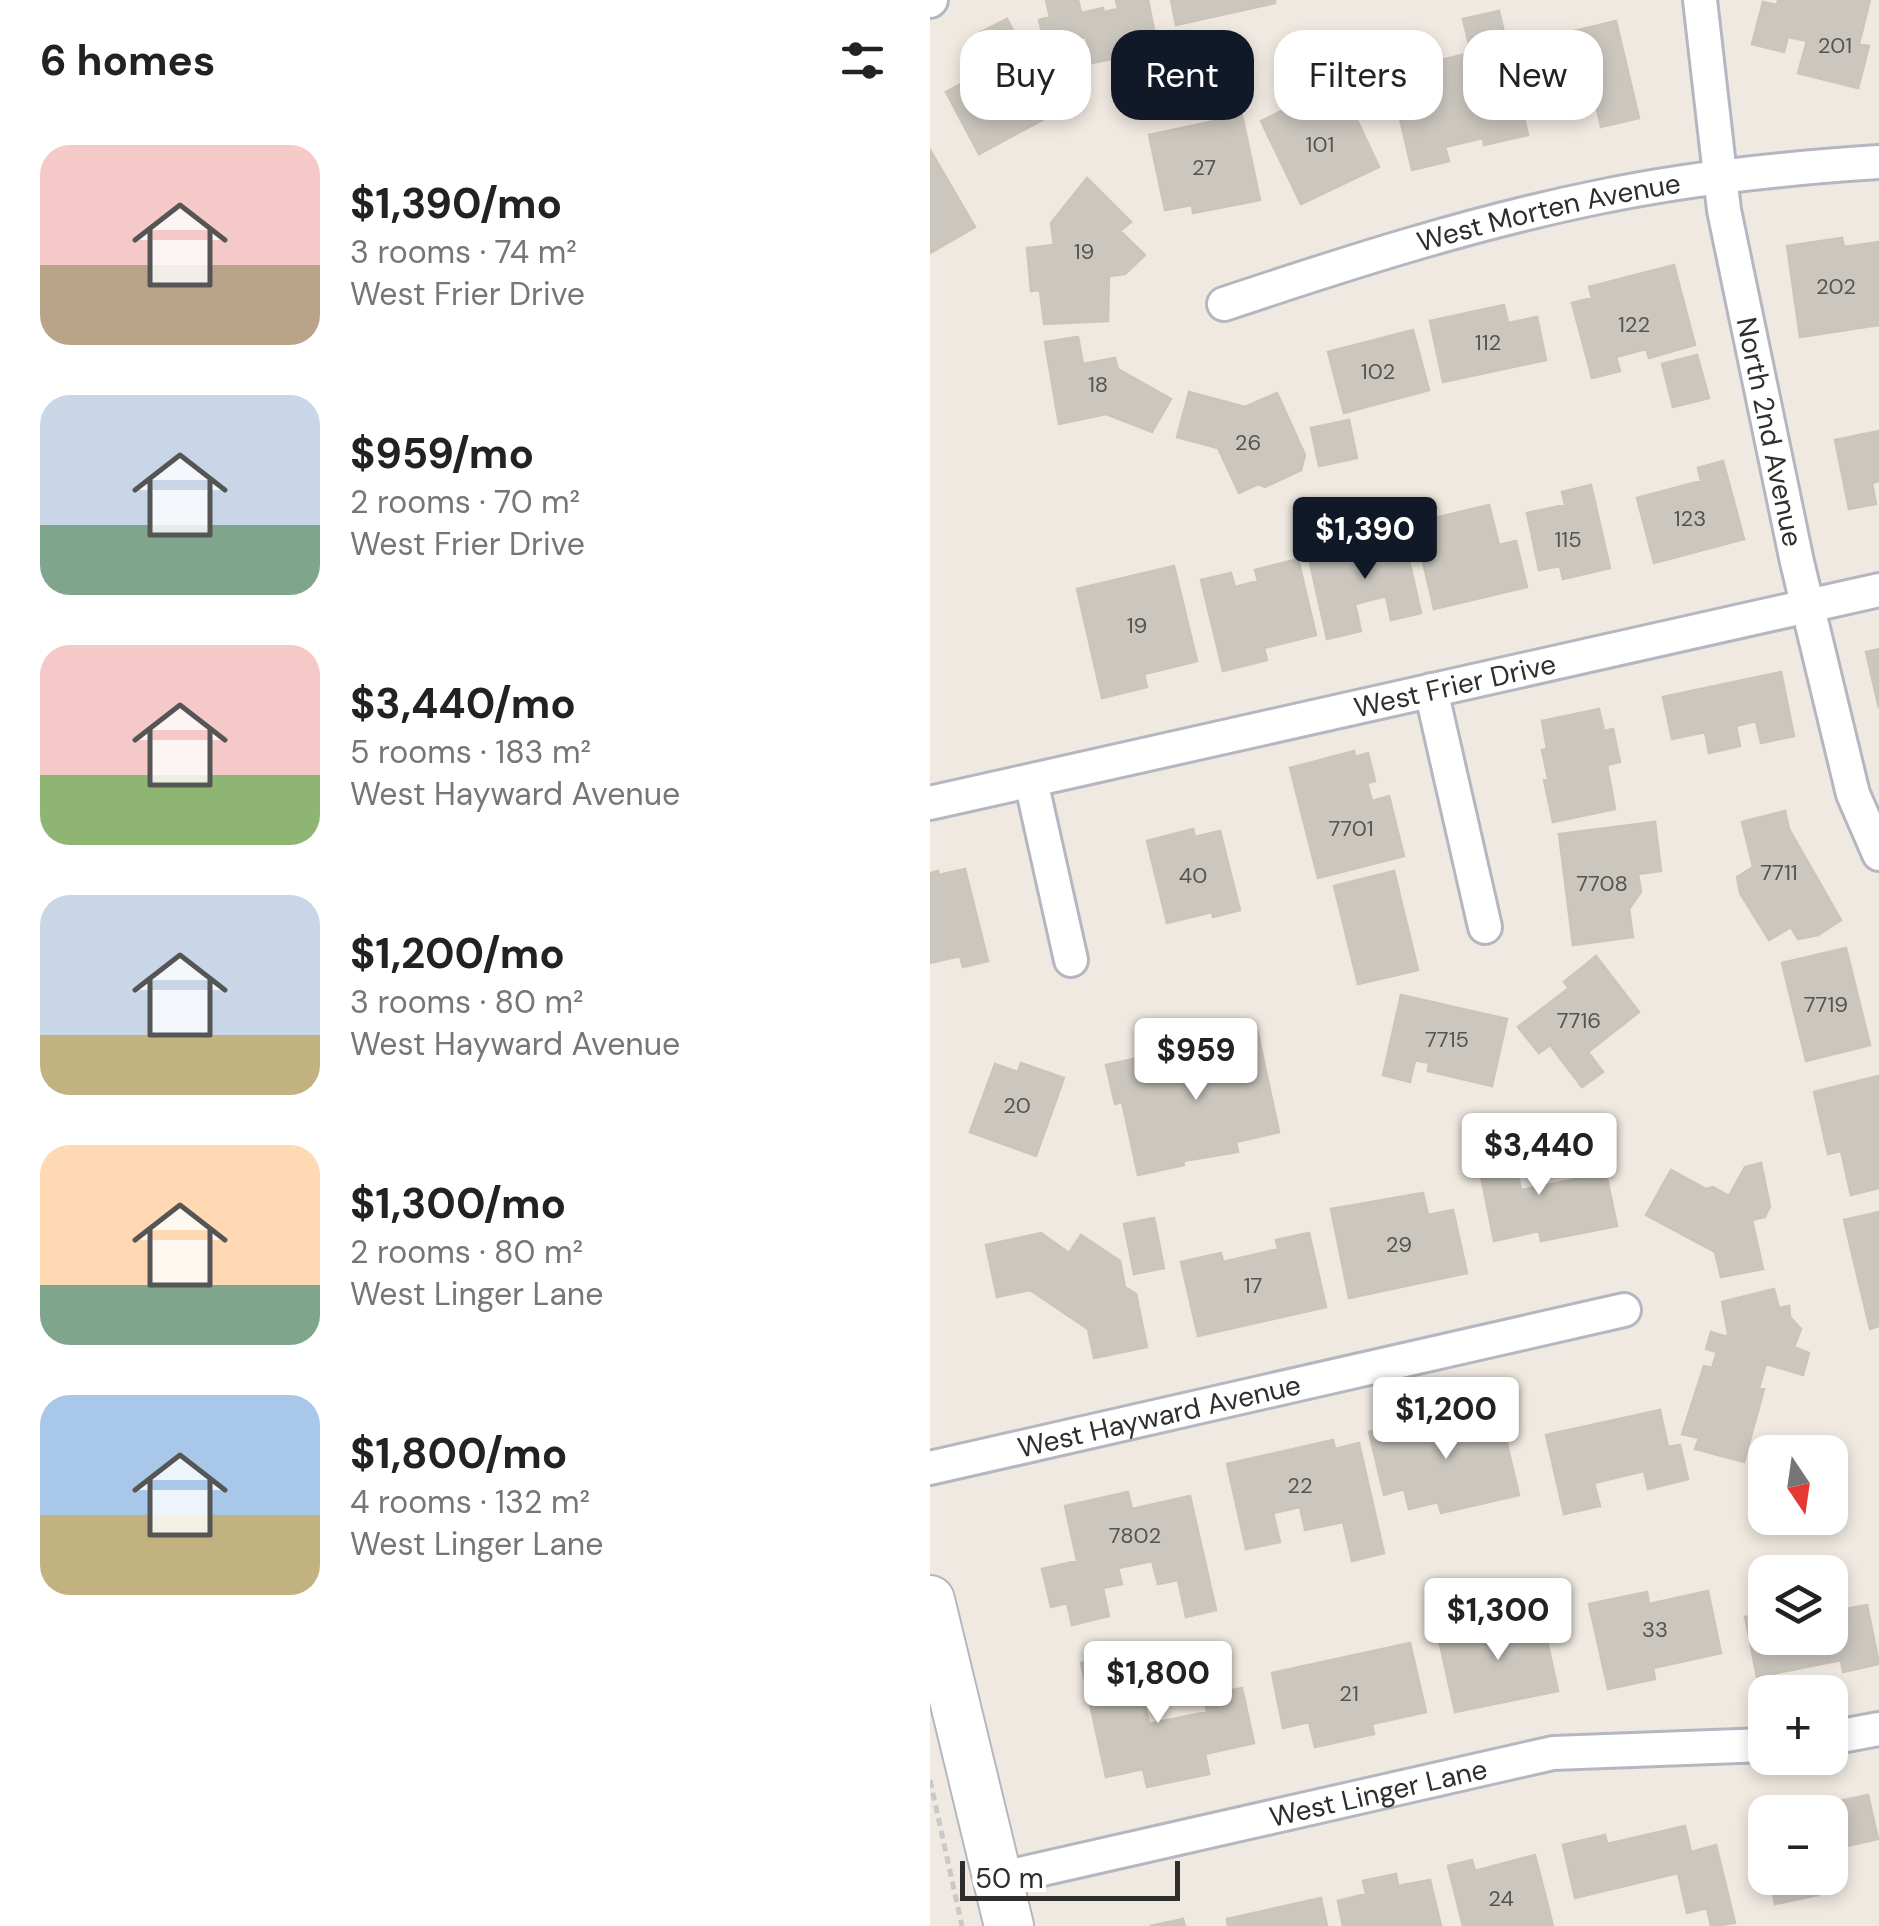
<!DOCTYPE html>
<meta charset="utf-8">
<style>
:root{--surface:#fff;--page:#f6f6f6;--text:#222;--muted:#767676;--accent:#111827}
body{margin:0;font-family:"DM Sans",sans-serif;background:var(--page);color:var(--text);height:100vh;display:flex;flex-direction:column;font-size:38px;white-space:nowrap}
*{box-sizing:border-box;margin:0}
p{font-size:32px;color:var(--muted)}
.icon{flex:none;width:55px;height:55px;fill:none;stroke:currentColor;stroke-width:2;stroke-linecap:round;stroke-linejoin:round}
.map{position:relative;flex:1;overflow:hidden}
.panel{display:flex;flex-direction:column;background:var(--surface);width:930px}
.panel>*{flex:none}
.top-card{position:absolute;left:30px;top:30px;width:768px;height:90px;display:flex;gap:20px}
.needle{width:65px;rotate:167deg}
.buttons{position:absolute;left:818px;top:1435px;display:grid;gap:20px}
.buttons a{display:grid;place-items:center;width:100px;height:100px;border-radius:20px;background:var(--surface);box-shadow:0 5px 15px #0003;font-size:50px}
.scale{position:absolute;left:30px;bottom:25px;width:220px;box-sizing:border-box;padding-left:10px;border:5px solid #2e2e2e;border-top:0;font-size:28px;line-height:35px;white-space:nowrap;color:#2e2e2e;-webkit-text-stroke:8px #fff;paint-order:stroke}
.price{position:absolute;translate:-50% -85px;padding:0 22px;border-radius:10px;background:#fff;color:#222;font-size:32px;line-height:65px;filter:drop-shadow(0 2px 5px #0008)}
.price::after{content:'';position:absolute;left:50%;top:60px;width:30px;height:22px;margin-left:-15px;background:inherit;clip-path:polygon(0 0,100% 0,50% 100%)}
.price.on{background:var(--accent);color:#fff}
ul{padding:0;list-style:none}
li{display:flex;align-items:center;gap:30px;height:250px;padding:0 40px}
li span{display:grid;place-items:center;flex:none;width:280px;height:200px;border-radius:30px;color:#555}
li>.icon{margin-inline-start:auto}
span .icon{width:120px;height:120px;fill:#fffc;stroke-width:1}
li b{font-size:42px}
h2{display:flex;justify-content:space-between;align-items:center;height:120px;padding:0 40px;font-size:42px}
.tag{padding:0 35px;border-radius:30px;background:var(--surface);box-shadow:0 5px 15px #0003;font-size:35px;line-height:90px}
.tag.on{background:var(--accent);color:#fff}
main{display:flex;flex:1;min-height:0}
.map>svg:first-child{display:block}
.building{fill:#cbc7bf;stroke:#cbc5ba;stroke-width:2.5}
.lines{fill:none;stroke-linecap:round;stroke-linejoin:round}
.minor-casing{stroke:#b4b7c1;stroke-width:38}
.secondary-casing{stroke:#b4b7c1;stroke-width:52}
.path{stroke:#c9c9c9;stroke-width:5;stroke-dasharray:8 5;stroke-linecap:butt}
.minor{stroke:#fff;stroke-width:32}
.secondary{stroke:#fff;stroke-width:48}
.labels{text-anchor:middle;stroke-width:10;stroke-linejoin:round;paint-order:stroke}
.number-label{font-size:22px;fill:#555452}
.street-label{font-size:28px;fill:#2e2e2e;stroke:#fff}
</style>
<main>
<section class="panel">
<h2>6 homes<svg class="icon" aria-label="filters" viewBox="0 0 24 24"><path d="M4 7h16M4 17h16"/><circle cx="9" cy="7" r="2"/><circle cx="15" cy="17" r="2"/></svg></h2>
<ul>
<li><span style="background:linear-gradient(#f6c9c9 60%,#b9a48a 0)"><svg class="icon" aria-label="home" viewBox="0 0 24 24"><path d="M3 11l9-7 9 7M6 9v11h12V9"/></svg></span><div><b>$1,390/mo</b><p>3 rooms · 74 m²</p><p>West Frier Drive</p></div></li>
<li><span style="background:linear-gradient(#c9d6e8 65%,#7fa58c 0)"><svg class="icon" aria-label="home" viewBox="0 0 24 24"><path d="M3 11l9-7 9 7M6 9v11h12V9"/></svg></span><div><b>$959/mo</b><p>2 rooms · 70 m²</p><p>West Frier Drive</p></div></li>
<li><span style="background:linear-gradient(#f6c9c9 65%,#8fb573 0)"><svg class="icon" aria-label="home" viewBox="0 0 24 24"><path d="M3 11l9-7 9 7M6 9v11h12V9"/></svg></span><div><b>$3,440/mo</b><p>5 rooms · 183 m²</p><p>West Hayward Avenue</p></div></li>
<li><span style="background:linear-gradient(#c9d6e8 70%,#c2b280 0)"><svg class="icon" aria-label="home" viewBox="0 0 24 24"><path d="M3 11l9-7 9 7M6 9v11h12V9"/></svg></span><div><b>$1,200/mo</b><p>3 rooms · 80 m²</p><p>West Hayward Avenue</p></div></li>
<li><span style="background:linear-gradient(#ffd9b3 70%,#7fa58c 0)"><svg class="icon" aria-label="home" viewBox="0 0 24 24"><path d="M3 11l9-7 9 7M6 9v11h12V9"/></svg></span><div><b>$1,300/mo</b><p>2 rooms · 80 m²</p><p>West Linger Lane</p></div></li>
<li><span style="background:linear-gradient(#a9c7e8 60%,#c2b280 0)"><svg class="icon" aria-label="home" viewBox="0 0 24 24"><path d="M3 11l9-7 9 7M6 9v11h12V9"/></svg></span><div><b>$1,800/mo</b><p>4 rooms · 132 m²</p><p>West Linger Lane</p></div></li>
</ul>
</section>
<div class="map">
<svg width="949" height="1926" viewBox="0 0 949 1926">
<rect width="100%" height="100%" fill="#efe9e1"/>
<path class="building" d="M 116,0 L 148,0 L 151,13 L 173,8 L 174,12 L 188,9 L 186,0 L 218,0 L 228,49 L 162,63 L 156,37 L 115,45 L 109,20 L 120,17 Z
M 241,0 L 345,0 L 345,3 L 246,25 Z
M 848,0 L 940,0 L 929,44 L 939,46 L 928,88 L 868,73 L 877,41 L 858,37 L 854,52 L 822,44 L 833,2 L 847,5 Z
M 569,11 L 598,135 L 554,145 L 553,138 L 515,147 L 519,161 L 482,170 L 459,72 L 541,53 L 533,19 Z
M 77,19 L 127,112 L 49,154 L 16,92 L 33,83 L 46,108 L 82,89 L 51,32 Z
M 686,21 L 709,118 L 671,127 L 664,96 L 614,108 L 598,42 Z
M 411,68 L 433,114 L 426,118 L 449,167 L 371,204 L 331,121 L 373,101 L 367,89 Z
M 312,115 L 330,200 L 263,213 L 262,205 L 235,210 L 219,135 Z
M 0,150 L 45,227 L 0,253 Z
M 157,178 L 201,222 L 190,231 L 215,255 L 195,274 L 179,276 L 178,321 L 114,324 L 110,290 L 101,291 L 97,248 L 124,245 L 121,223 Z
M 912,238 L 914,247 L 949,242 L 949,325 L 870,337 L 857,246 Z
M 744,265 L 765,345 L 719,358 L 716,349 L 686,357 L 690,371 L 662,378 L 642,303 L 662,298 L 659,287 Z
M 574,305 L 578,323 L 607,317 L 616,360 L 513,382 L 500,321 Z
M 483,330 L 499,390 L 414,413 L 398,352 Z
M 148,337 L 153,364 L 185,358 L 188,369 L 241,399 L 222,432 L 176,414 L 129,424 L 115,342 Z
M 767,355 L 779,398 L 743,407 L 732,364 Z
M 259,392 L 315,407 L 347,393 L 375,455 L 371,470 L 335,487 L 328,484 L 309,493 L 288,448 L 247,437 Z
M 419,420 L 427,458 L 389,466 L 381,428 Z
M 949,431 L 949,481 L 942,483 L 946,504 L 919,509 L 905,440 Z
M 793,461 L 814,539 L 724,563 L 707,498 L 771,481 L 768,468 Z
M 661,485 L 680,568 L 633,579 L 630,566 L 609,570 L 597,513 L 635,505 L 632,492 Z
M 559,505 L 569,545 L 586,541 L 597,587 L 504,609 L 484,523 Z
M 472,529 L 491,613 L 461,620 L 456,596 L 425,604 L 431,631 L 397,639 L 380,563 L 426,552 L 424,540 Z
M 368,559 L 386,635 L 334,648 L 337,660 L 293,671 L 271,580 L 301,573 L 305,587 L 328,581 L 325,570 Z
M 244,566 L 267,661 L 214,674 L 217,687 L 172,698 L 147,589 Z
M 949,649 L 949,708 L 936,652 Z
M 851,672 L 864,736 L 831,743 L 826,721 L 806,726 L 810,746 L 779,753 L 775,732 L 742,739 L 733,697 Z
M 669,709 L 674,731 L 683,729 L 690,762 L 677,765 L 685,809 L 623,822 L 614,780 L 618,779 L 612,750 L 617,749 L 612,721 Z
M 424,751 L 425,757 L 438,753 L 445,781 L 437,783 L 442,801 L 459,796 L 474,856 L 388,878 L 360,768 Z
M 855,811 L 859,829 L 911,920 L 888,935 L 868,939 L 861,927 L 839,940 L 810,893 L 807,877 L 823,867 L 812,822 Z
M 725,822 L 731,871 L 708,874 L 711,892 L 699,909 L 703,937 L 643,945 L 629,834 Z
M 263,829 L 265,837 L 290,831 L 310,910 L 283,917 L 282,912 L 237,923 L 217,841 Z
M 35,869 L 58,961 L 33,967 L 30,956 L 0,963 L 0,873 L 8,871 L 9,875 Z
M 464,871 L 488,970 L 428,984 L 404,886 Z
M 916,948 L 940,1045 L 876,1061 L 852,963 Z
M 666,956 L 709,1012 L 658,1052 L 673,1072 L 652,1087 L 620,1045 L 609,1053 L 588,1027 L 639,988 L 634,982 Z
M 471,995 L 577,1019 L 562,1086 L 498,1071 L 499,1063 L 485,1060 L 480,1082 L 453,1075 Z
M 326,1025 L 349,1132 L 306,1142 L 308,1152 L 253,1161 L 254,1165 L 208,1175 L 192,1102 L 185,1104 L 176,1065 L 222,1055 L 225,1067 L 238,1064 L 241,1078 L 251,1076 L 248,1062 L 270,1058 L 273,1070 L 286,1067 L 279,1035 Z
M 91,1063 L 134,1078 L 106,1156 L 40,1132 L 65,1064 L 88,1072 Z
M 948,1076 L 949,1188 L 921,1195 L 911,1151 L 898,1154 L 884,1092 Z
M 580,1133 L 591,1190 L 676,1173 L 687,1226 L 611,1241 L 609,1231 L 564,1241 L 544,1141 Z
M 831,1163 L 840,1206 L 835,1217 L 822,1220 L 833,1269 L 791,1277 L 785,1252 L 716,1215 L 741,1170 L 776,1189 L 783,1187 L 799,1196 L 815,1167 Z
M 493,1193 L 498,1215 L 523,1210 L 537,1273 L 419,1298 L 401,1209 Z
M 949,1212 L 949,1326 L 940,1329 L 914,1220 Z
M 224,1218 L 234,1268 L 204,1274 L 194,1224 Z
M 111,1233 L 139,1253 L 151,1235 L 190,1261 L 195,1287 L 206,1294 L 217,1347 L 164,1358 L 158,1329 L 100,1290 L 67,1297 L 56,1245 Z
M 379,1233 L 396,1307 L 268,1336 L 251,1262 L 291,1253 L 293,1262 L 348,1249 L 346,1240 Z
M 844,1289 L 849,1308 L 859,1306 L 860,1317 L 871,1329 L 864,1347 L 879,1353 L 873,1375 L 836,1364 L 829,1388 L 834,1389 L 814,1462 L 765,1449 L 769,1438 L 752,1434 L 774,1366 L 782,1368 L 787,1352 L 776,1349 L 781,1332 L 797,1337 L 798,1333 L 792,1302 Z
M 547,1405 L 551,1422 L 571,1418 L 589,1495 L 511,1513 L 508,1502 L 479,1509 L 474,1489 L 454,1495 L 439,1432 L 500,1417 L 505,1435 L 523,1430 L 518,1412 Z
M 730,1410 L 738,1447 L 750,1445 L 758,1479 L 718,1489 L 714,1471 L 664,1483 L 670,1506 L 634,1514 L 616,1435 Z
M 403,1440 L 405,1449 L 429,1443 L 454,1553 L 422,1561 L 413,1522 L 375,1530 L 370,1507 L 343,1513 L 350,1542 L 316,1549 L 297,1464 Z
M 198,1492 L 202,1509 L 260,1496 L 286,1610 L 256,1617 L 248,1580 L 228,1584 L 222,1561 L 188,1568 L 192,1584 L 173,1588 L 179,1616 L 142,1625 L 137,1603 L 121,1607 L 112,1569 L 147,1561 L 135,1506 Z
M 778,1591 L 791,1653 L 723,1668 L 725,1679 L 678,1689 L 659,1604 L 717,1592 L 719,1604 Z
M 937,1605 L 949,1664 L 913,1672 L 911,1660 L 827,1677 L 815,1617 L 835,1613 L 835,1638 L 900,1638 L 900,1608 L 901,1612 Z
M 611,1613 L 628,1691 L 525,1712 L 508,1635 Z
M 480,1643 L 496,1712 L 442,1724 L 444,1734 L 385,1747 L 379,1722 L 353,1728 L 342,1673 Z
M 204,1652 L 219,1724 L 277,1712 L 274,1696 L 312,1688 L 324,1743 L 275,1754 L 279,1774 L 217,1787 L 213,1769 L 176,1777 L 151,1663 Z
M 938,1795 L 948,1839 L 900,1850 L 900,1812 L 857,1812 Z
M 835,1817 L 835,1854 L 828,1819 Z
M 755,1826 L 761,1852 L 786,1845 L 805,1923 L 781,1926 L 777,1908 L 757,1913 L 748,1873 L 645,1898 L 633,1845 L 675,1835 L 677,1844 Z
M 605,1855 L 623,1926 L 533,1926 L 518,1866 L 542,1860 L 545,1871 Z
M 466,1874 L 468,1886 L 500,1880 L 511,1926 L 413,1926 L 408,1901 L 436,1894 L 433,1881 Z
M 840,1878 L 890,1878 L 884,1879 L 888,1895 L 845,1904 Z
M 391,1898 L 397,1926 L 298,1926 L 297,1919 Z
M 253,1919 L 255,1926 L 220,1926 Z"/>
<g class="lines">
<defs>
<g id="minor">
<path id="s1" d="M 770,0 L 794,210 L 867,562 L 923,794 L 949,854"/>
<path d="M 0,1 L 1,0"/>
<path id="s2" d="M 294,304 C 417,263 541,223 669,197 C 760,178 856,168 949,162"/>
<path d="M 501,690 L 555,927"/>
<path d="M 101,781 L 141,960"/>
<path id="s3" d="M 0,803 L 949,590"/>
<path id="s4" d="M 0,1468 L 694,1310"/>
<path d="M 900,1738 L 949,1729"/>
<path id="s5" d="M 68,1879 L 623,1753 L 835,1745"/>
</g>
<path id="secondary" d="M 0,1600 L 79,1926"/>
</defs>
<use href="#minor" class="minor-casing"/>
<use href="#secondary" class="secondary-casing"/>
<path class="path" d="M 0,1780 L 32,1926"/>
<use href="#minor" class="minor"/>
<use href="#secondary" class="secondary"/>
</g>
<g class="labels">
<g class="number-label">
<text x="905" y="53">201</text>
<text x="390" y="152">101</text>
<text x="274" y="175">27</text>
<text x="154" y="259">19</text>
<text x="906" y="294">202</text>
<text x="704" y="332">122</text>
<text x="558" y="350">112</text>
<text x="448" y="379">102</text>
<text x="168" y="392">18</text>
<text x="318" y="450">26</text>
<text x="760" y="526">123</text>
<text x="638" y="547">115</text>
<text x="207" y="633">19</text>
<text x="421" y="836">7701</text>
<text x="849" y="880">7711</text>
<text x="263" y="883">40</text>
<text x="672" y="891">7708</text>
<text x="896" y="1012">7719</text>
<text x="649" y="1028">7716</text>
<text x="517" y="1047">7715</text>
<text x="87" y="1113">20</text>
<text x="469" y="1252">29</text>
<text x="323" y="1293">17</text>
<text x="370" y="1493">22</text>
<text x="205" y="1543">7802</text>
<text x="725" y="1637">33</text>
<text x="419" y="1701">21</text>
<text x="571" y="1906">24</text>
</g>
<g class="street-label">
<text dy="10" stroke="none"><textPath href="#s2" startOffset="338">West Morten Avenue</textPath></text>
<text dy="10" stroke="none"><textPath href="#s1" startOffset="438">North 2nd Avenue</textPath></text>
<text dy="10" stroke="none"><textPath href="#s3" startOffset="538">West Frier Drive</textPath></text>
<text dy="10" stroke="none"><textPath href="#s4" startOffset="235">West Hayward Avenue</textPath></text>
<text dy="10" stroke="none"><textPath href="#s5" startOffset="390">West Linger Lane</textPath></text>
</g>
</g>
</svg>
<div class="buttons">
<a><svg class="needle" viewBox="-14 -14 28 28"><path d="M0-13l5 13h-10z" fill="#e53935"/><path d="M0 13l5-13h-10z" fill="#767676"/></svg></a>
<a><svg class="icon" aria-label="layers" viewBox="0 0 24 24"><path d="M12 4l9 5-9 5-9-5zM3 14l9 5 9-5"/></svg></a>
<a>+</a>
<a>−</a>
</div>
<div class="scale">50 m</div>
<b class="price on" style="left:435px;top:582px">$1,390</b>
<b class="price" style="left:266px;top:1103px">$959</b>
<b class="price" style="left:609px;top:1198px">$3,440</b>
<b class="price" style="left:516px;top:1462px">$1,200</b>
<b class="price" style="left:568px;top:1663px">$1,300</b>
<b class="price" style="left:228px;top:1726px">$1,800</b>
<div class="top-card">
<a class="tag">Buy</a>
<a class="tag on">Rent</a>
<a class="tag">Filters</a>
<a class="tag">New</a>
</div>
</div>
</main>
